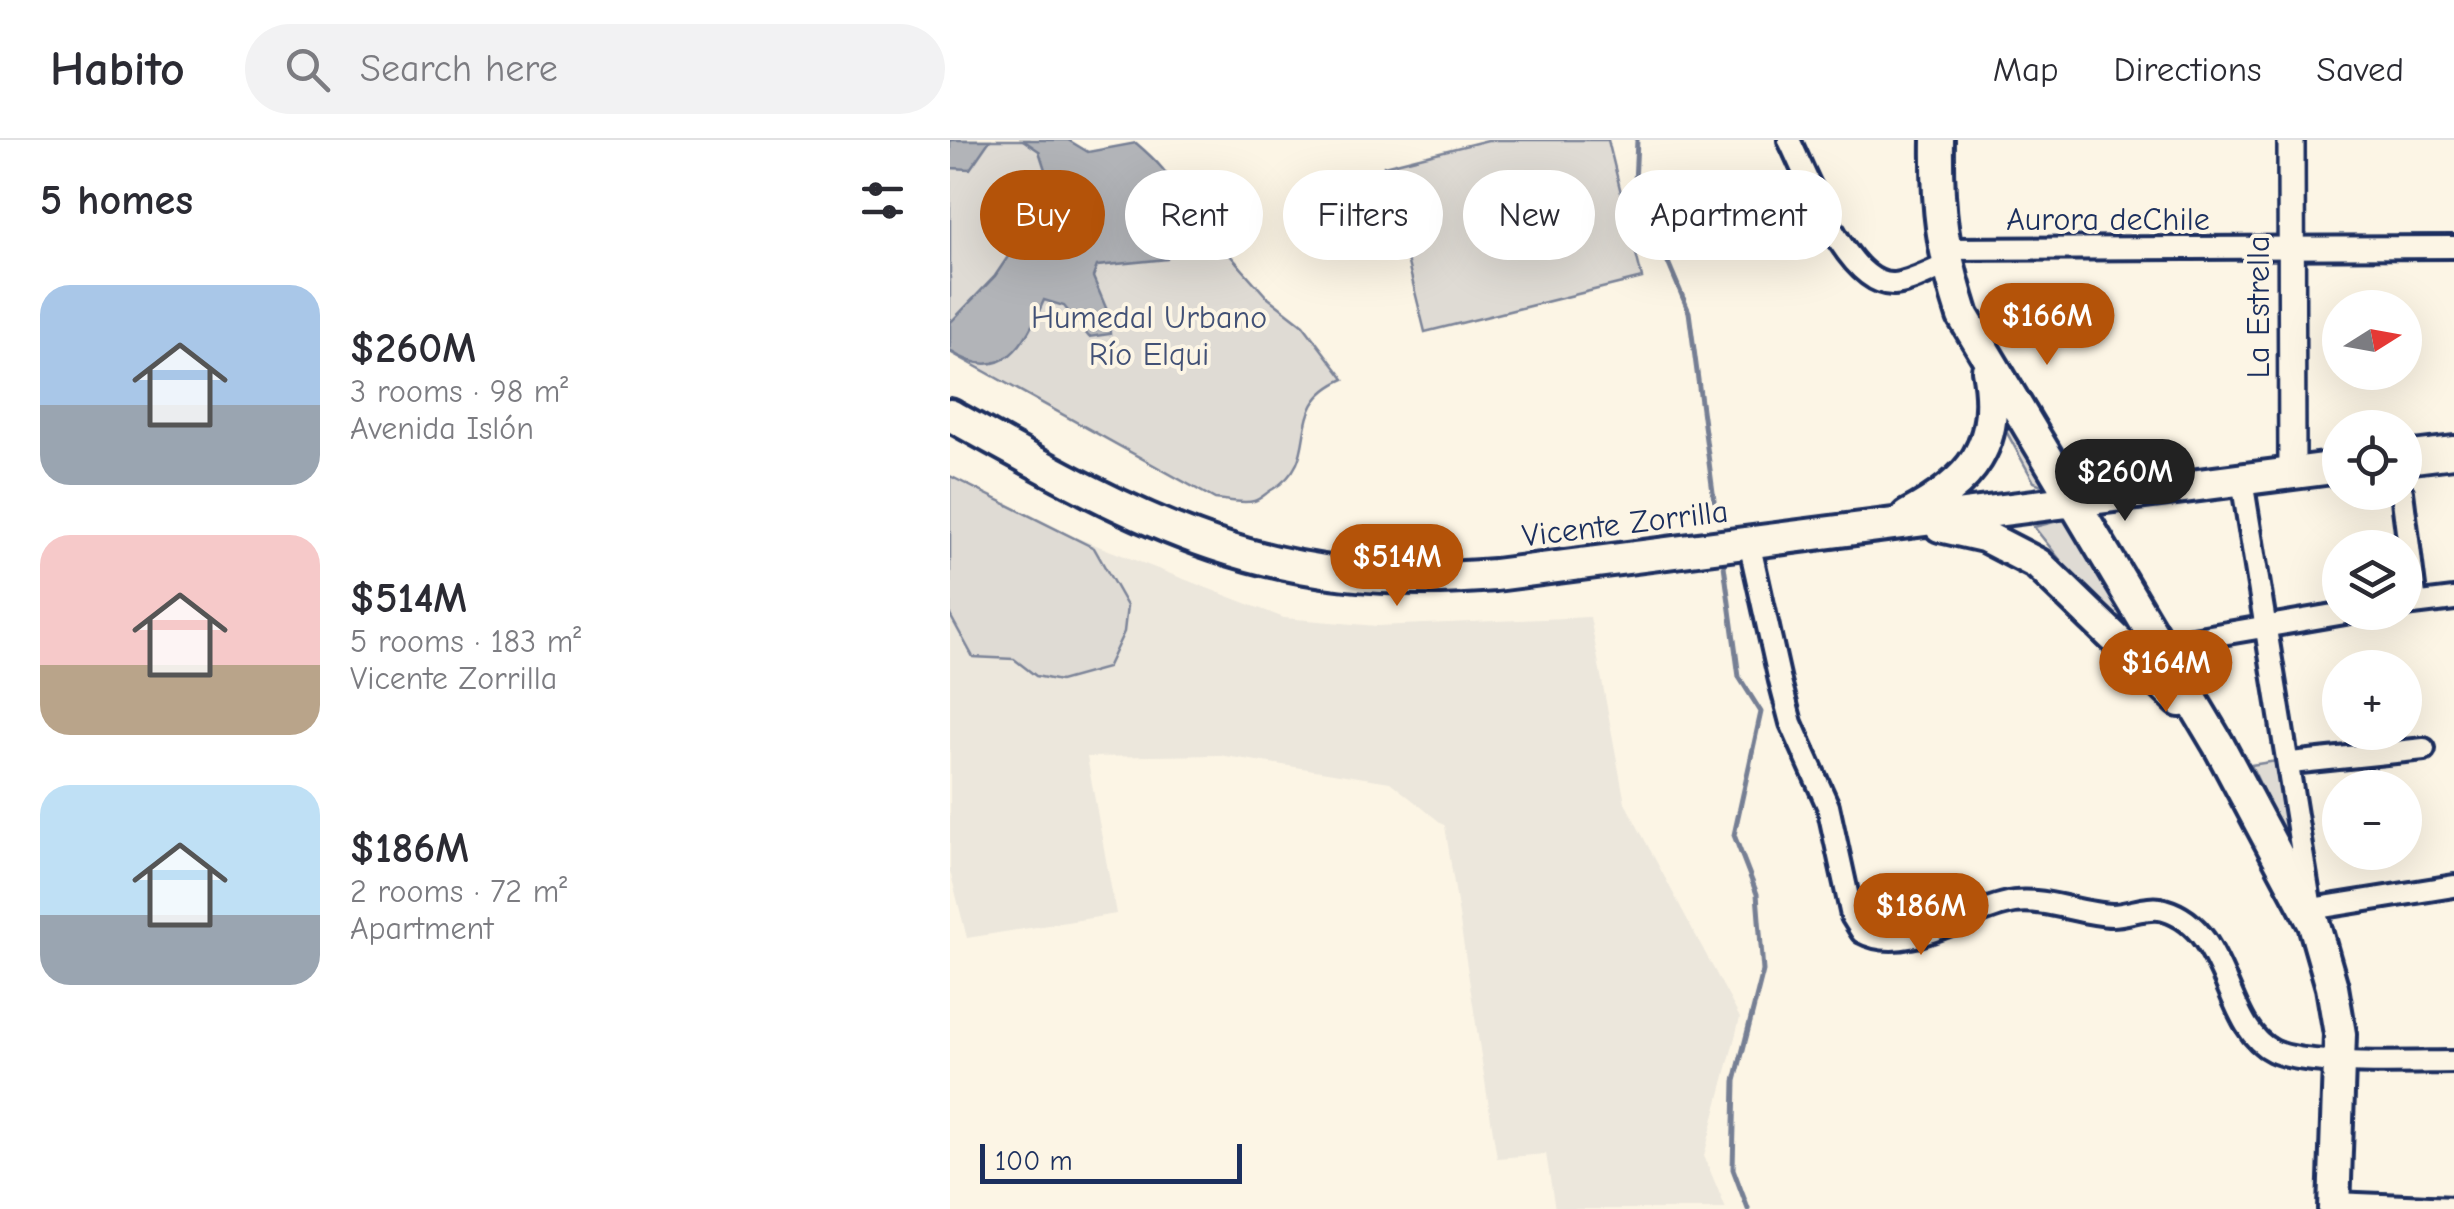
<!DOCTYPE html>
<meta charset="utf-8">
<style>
:root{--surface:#fff;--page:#f2f2f3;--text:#2b2b33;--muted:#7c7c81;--line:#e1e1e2;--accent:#b45309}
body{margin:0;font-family:"Comic Neue",sans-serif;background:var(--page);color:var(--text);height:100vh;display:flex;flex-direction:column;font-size:38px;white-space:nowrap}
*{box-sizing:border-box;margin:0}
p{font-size:32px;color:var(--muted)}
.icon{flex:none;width:55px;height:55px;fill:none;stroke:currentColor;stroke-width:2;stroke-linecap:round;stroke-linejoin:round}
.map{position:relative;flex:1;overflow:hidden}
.drawer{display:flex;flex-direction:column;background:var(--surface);width:950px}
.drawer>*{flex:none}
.hud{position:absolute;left:30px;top:30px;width:950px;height:90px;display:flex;gap:20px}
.needle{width:65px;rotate:79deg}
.fabs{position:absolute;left:1372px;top:150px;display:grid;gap:20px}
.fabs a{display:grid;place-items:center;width:100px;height:100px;border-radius:50%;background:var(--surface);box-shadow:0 10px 40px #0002;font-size:50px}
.scale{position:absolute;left:30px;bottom:25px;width:262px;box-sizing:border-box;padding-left:10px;border:5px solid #1b2f5e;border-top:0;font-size:28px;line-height:35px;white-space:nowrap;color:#1b2f5e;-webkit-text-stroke:8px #fcf5e5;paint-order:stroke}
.price{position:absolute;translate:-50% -85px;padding:0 22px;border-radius:35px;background:var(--accent);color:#fff;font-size:32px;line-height:65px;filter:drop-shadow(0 2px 5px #0008)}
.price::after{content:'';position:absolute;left:50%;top:60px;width:30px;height:22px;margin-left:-15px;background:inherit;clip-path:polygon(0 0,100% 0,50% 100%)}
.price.selected{background:#222;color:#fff}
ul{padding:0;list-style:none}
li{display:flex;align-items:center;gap:30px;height:250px;padding:0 40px}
li span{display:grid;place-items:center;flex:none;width:280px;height:200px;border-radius:30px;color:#555}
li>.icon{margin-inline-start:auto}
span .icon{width:120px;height:120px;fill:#fffc;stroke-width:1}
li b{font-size:42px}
h2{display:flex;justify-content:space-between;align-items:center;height:120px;padding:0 40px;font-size:42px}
.chip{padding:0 35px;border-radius:45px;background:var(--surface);box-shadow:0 10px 40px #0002;font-size:35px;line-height:90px}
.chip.selected{background:var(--accent);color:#fff}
header{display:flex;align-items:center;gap:60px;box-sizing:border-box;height:140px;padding:0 50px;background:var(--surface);border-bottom:2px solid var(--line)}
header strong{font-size:48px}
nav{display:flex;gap:55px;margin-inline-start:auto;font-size:35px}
.search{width:700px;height:90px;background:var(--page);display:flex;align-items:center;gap:25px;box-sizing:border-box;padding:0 35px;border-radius:55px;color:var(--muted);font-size:38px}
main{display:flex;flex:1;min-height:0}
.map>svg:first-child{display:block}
.built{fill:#ece7dc}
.green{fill:#dfdbd4;stroke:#7d8599;stroke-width:2.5}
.water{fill:#b2b4b8;stroke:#767f94;stroke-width:2.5}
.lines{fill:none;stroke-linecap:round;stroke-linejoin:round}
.stream{stroke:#767f94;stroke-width:5}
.minor-casing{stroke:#1b2f5e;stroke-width:28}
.tertiary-casing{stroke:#1b2f5e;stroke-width:32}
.secondary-casing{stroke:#1b2f5e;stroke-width:38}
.minor{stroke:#fcf5e5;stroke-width:20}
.tertiary{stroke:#fcf5e5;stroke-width:25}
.secondary{stroke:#fcf5e5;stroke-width:30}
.labels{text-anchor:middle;stroke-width:8;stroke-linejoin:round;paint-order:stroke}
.street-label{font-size:32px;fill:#1b2f5e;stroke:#fcf5e5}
.park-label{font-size:32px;fill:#425176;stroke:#fcf5e5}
</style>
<header>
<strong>Habito</strong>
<div class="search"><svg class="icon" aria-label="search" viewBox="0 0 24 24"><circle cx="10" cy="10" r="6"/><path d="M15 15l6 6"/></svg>Search here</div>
<nav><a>Map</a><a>Directions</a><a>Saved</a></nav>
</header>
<main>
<section class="drawer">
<h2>5 homes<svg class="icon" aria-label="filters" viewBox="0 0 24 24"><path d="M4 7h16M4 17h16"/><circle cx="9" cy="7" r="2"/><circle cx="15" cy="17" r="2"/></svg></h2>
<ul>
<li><span style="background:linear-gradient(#a9c7e8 60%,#9aa5b1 0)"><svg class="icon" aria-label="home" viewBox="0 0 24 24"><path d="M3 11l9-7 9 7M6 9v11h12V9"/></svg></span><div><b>$260M</b><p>3 rooms · 98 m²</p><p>Avenida Islón</p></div></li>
<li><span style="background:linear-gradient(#f6c9c9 65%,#b9a48a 0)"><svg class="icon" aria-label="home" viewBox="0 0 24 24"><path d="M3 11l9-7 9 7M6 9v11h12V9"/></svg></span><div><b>$514M</b><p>5 rooms · 183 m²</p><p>Vicente Zorrilla</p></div></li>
<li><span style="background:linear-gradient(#bfe0f5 65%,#9aa5b1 0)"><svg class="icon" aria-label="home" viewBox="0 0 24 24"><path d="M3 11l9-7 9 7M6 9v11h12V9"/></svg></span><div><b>$186M</b><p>2 rooms · 72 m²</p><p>Apartment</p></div></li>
</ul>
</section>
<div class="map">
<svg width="1504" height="1069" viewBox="0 0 1504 1069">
<rect width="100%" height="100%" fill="#fcf5e5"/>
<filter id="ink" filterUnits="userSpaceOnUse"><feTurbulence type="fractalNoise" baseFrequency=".01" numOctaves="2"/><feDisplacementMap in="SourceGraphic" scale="20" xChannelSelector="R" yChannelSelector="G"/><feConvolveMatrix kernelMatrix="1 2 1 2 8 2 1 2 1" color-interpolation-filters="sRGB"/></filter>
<g filter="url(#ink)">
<path class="built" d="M 107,390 L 334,478 L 427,486 L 640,477 L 675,663 L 790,878 L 754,1016 L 776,1069 L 605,1069 L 596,1014 L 547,1018 L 495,686 L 440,642 L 269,615 L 137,617 L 166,774 L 17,798 L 0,731 L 0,397 Z"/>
<path class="green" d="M 0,0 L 79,0 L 229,88 L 233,78 L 264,97 L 317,157 L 353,185 L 394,239 C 330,267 376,317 323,349 C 317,352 310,360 304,361 C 293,364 277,360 265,359 L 0,212 Z
M 538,0 L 658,0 L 692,138 L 475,192 L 434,26 Z
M 1049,265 L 1107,351 L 1084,342 L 1056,291 Z
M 0,336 L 144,408 L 177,466 L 174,492 L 157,528 L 110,541 L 86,536 L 64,519 L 23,517 L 0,475 Z
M 1116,379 C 1138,413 1179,458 1180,499 L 1158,480 L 1084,387 Z
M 1333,620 L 1344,717 L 1301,625 Z"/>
<path class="water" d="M 0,0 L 40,0 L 20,29 L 0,28 Z
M 73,0 L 118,0 L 138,12 L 186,3 C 228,39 245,65 217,119 L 147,126 L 143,137 L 159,175 L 160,194 L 139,197 L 114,166 L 94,160 C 75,203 54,246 0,211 L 0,183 L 45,136 L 102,51 L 89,11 Z"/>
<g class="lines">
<path class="stream" d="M 687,0 L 685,44 L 739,172 L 764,360
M 773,418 L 789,537 L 811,572 L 784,695 L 807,754 L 813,831 L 785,941 L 783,1029 L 798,1069"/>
<defs>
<path id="minor" d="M 839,0 C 857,36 897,147 944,144 C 960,143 980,131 995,126
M 993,109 L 1504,107
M 1292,340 L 1360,762
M 1452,352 L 1466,463
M 799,402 L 830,541 L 841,583 L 878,666 L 902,776 L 912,792 C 957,817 1021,768 1064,762 C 1096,758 1130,774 1162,775 C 1179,775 1198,765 1214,770 C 1281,789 1273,887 1323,911 C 1355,927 1463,922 1504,922
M 1455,465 L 1504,459
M 1217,517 L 1225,502 L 1401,472
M 1341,623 L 1474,609
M 1361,769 L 1504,746
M 1384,1063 L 1504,1068"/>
<path id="tertiary" d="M 1341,0 L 1342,334"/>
<path id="secondary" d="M 988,0 C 987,68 992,111 1013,176 L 1268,604 L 1364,784 L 1382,847 L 1390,894 L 1384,1069
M 0,275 C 193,383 315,454 545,435 L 1390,327
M 1455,318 L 1504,312
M 957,376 C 1022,341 1052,306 1038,230
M 990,386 L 1034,396 L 1088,424 L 1230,561"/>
</defs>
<use href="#minor" class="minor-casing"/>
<use href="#tertiary" class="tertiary-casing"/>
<use href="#secondary" class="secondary-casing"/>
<use href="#minor" class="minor"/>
<use href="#tertiary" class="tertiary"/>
<use href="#secondary" class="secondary"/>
</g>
</g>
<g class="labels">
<g class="street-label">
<text x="1158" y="90">Aurora deChile</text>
<text transform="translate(1308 167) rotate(-90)" y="11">La Estrella</text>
<text transform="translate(675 383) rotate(-7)" y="11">Vicente Zorrilla</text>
</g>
<g class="park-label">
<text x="199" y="188">Humedal Urbano<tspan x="199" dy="37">Río Elqui</tspan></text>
</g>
</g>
</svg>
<div class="fabs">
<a><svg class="needle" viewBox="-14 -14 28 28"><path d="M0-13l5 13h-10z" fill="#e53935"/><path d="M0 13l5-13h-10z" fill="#7c7c81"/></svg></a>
<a><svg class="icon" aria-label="locate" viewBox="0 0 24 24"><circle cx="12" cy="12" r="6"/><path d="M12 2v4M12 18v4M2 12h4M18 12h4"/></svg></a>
<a><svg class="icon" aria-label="layers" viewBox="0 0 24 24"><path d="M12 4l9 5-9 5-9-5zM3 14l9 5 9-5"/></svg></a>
<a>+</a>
<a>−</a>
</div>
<div class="scale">100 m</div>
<b class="price" style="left:1097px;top:228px">$166M</b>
<b class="price selected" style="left:1175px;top:384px">$260M</b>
<b class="price" style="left:447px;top:469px">$514M</b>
<b class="price" style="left:1216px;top:575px">$164M</b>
<b class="price" style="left:971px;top:818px">$186M</b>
<div class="hud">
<a class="chip selected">Buy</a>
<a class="chip">Rent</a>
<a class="chip">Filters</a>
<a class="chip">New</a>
<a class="chip">Apartment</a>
</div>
</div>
</main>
